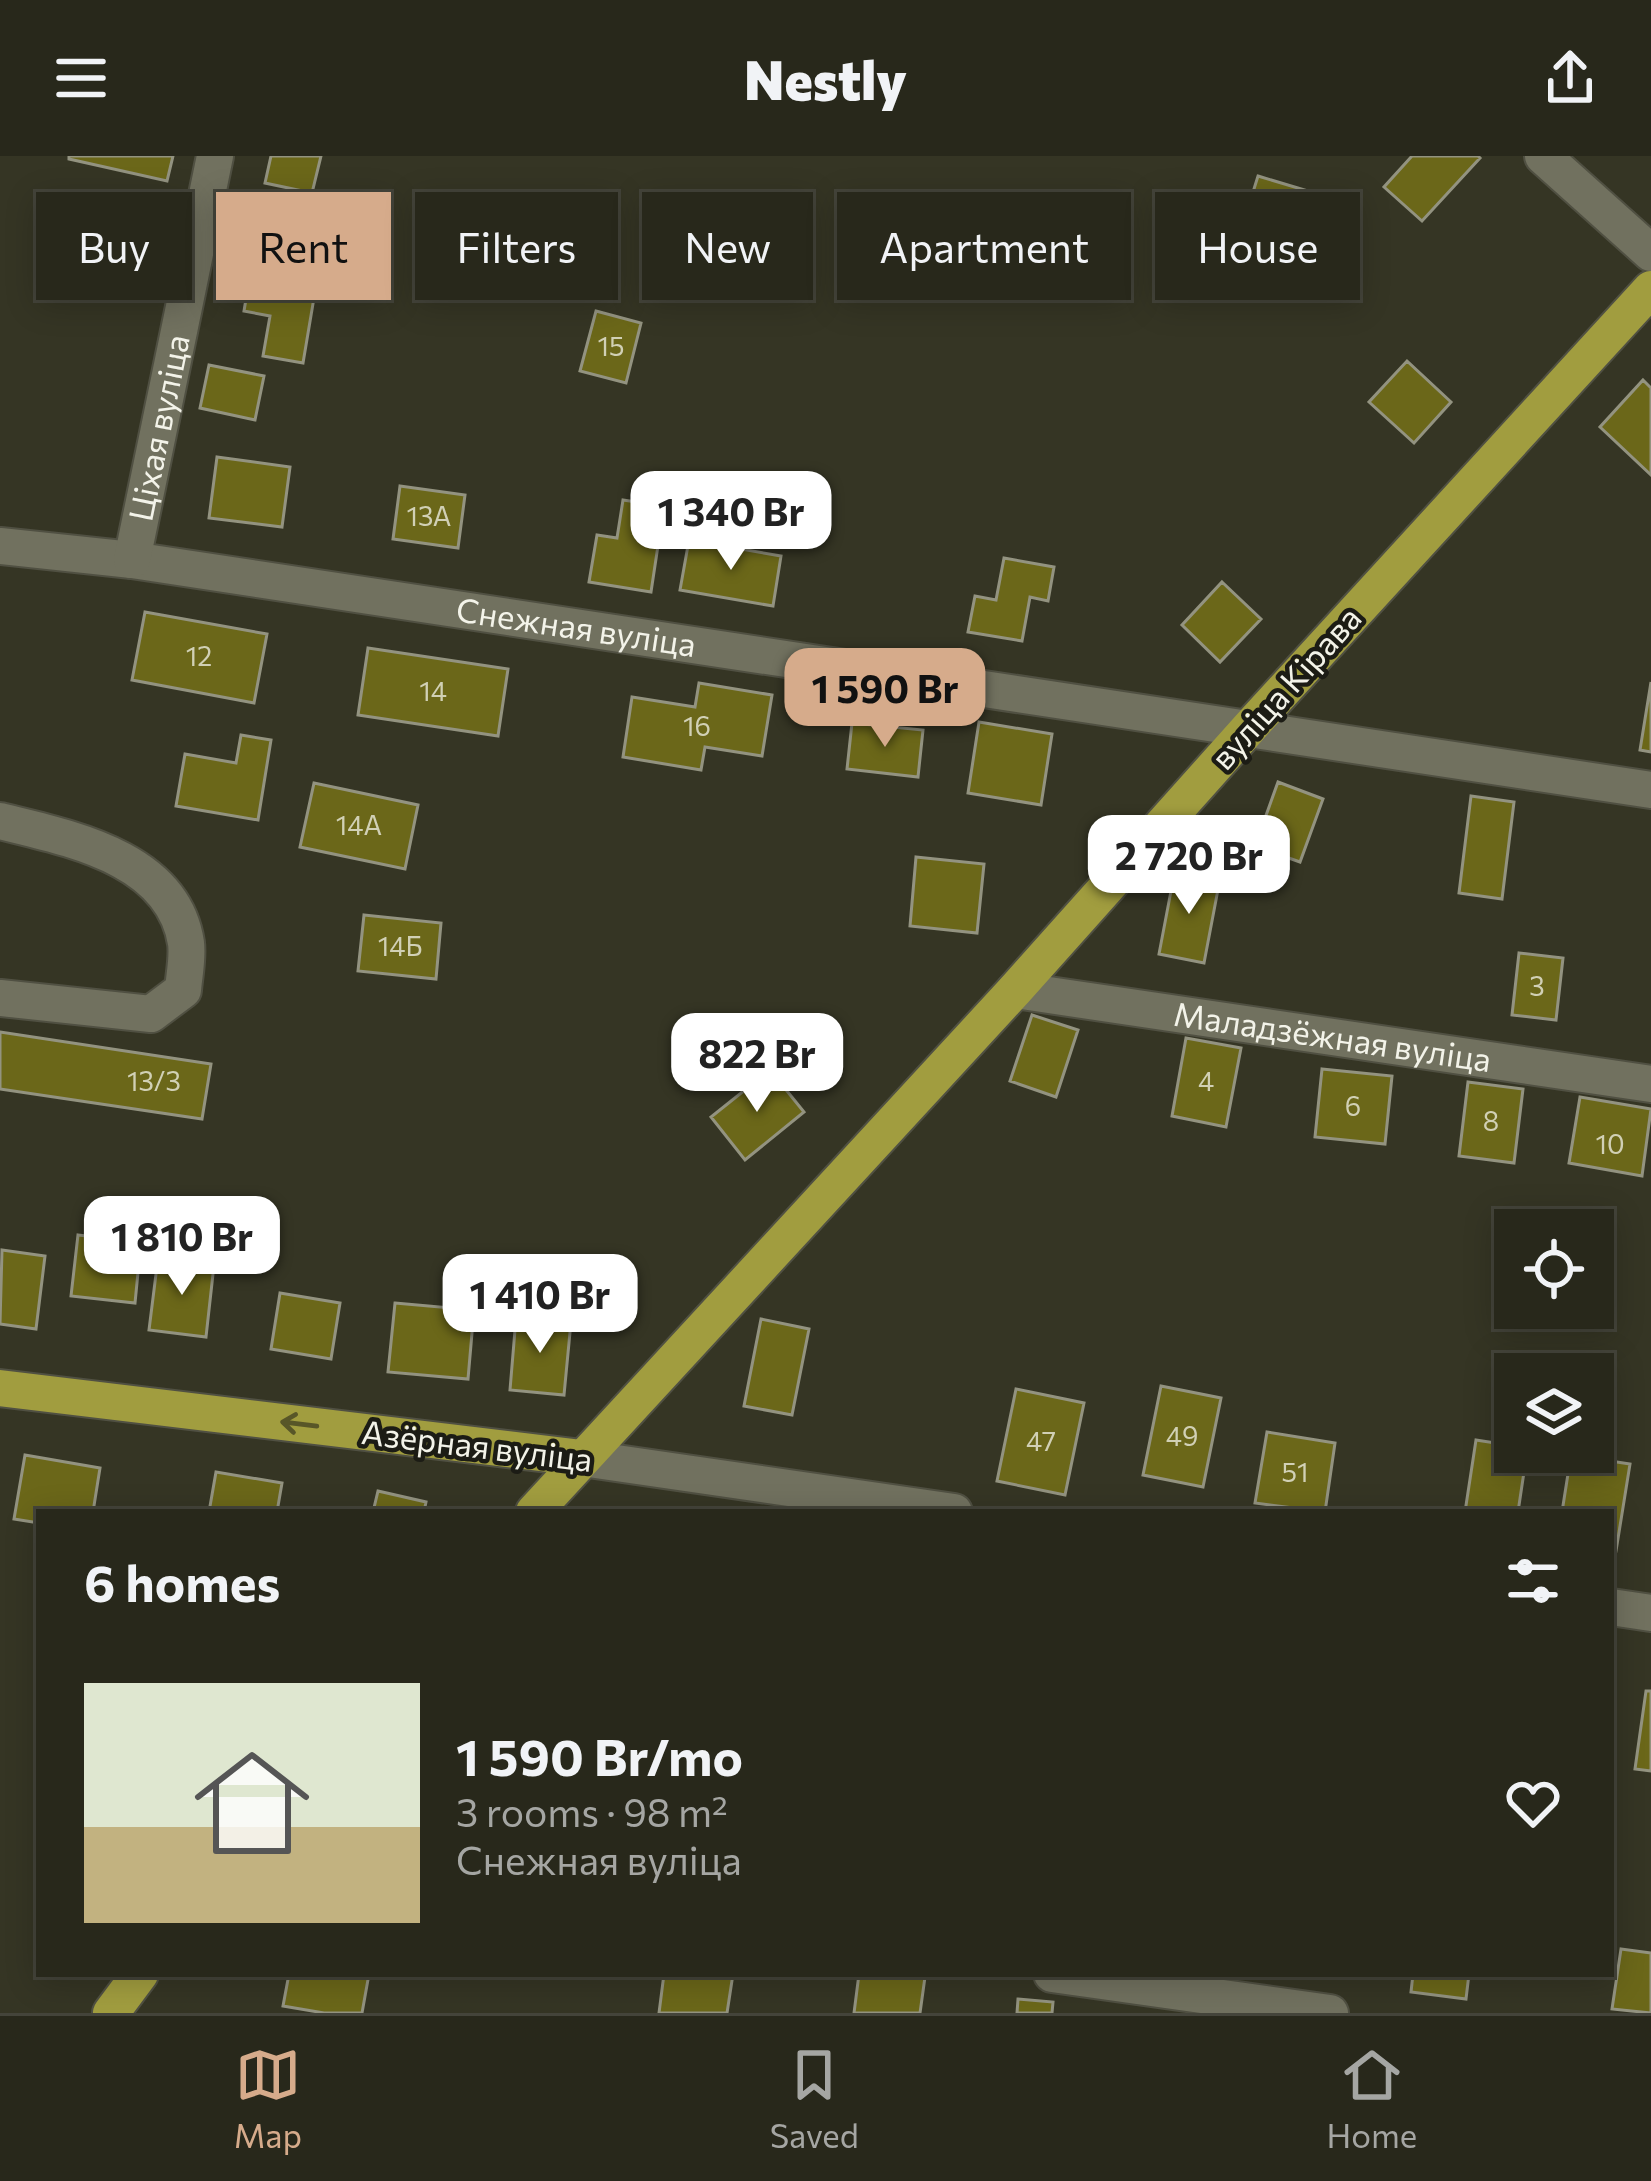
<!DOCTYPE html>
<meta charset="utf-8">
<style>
:root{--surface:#28281b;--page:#343428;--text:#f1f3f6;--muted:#a5a6a3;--line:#44443a;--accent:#d6ab8b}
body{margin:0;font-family:Commissioner,sans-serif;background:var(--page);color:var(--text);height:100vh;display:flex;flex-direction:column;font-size:45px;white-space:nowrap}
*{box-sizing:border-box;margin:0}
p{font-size:39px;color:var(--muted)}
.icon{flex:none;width:66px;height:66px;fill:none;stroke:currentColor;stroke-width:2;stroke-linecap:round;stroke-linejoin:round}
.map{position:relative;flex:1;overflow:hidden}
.details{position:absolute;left:36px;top:1353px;width:1578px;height:468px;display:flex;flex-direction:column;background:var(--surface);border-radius:0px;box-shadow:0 6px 30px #0003,0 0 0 3px var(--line)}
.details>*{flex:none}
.top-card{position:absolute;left:36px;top:36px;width:1581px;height:108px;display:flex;gap:24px}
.buttons{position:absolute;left:1494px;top:1053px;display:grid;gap:24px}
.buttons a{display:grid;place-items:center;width:120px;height:120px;border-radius:0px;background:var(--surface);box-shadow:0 6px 30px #0003,0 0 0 3px var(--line);font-size:60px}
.price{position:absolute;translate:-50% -102px;padding:0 27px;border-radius:24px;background:#fff;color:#222;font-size:39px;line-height:78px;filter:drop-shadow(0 3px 6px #0008)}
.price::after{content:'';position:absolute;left:50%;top:72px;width:36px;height:27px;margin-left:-18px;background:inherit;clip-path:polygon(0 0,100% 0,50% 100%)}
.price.active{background:var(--accent);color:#111}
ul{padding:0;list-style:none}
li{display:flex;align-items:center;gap:36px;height:300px;padding:0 48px}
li+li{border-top:3px solid var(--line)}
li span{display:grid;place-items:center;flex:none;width:336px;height:240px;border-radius:0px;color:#555}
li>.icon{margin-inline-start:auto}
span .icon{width:144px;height:144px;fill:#fffc;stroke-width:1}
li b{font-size:51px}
h2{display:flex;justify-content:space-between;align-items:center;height:144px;padding:0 48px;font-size:51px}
.chip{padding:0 42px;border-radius:0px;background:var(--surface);box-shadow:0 6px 30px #0003,0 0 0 3px var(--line);font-size:42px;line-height:108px}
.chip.active{background:var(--accent);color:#111}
header{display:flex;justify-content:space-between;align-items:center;height:156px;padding:0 48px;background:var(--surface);font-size:54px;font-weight:800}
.dock{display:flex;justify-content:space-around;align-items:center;height:168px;border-top:3px solid var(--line);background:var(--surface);font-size:33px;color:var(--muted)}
.dock a{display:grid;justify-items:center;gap:6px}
.dock .active{color:var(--accent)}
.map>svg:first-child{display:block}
.building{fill:#6b6719;stroke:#939380;stroke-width:3}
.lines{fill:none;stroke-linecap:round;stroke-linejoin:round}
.minor-casing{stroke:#505042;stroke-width:40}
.major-casing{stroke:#505042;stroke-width:40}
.minor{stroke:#71715f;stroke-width:36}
.major{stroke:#a19d3f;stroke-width:36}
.oneway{stroke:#585628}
.labels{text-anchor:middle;stroke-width:9;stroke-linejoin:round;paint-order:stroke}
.number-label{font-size:27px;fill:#d1d0b5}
.street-label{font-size:33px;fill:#f3f3e9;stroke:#1c1c15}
</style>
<header><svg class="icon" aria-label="menu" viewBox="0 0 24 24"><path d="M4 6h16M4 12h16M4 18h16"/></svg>Nestly<svg class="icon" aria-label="share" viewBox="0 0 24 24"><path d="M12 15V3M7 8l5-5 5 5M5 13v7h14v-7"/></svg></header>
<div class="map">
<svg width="1651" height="1857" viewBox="0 0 1651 1857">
<rect width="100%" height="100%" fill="#353524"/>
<path class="building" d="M 69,0 L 173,0 L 167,25 L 69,3 Z
M 271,0 L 321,0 L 312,37 L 265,27 Z
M 1412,0 L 1478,0 L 1480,2 L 1422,65 L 1384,31 Z
M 1258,20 L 1318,38 L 1302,87 L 1243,68 Z
M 68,59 L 159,78 L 149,126 L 59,108 Z
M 253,101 L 319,112 L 303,207 L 263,200 L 270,160 L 244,155 Z
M 596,155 L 641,167 L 626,227 L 580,215 Z
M 1407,205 L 1451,246 L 1414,287 L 1369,246 Z
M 209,209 L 264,220 L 255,264 L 200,252 Z
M 1643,224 L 1651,232 L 1651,319 L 1600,271 Z
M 217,301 L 290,311 L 282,371 L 209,362 Z
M 400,330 L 465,339 L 458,392 L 393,383 Z
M 623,344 L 664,350 L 651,436 L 589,426 L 597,379 L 617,382 Z
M 689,384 L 781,400 L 773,450 L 680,434 Z
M 1004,402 L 1054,411 L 1048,445 L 1030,441 L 1022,485 L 968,476 L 975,440 L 996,444 Z
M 1222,426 L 1261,463 L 1220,506 L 1182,469 Z
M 145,456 L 267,478 L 254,547 L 132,524 Z
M 368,492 L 508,513 L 498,580 L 358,559 Z
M 1651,526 L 1651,596 L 1640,594 Z
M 699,527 L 772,539 L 762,600 L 705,591 L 701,614 L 623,601 L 632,541 L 695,551 Z
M 979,566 L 1052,578 L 1041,649 L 968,637 Z
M 852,567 L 923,574 L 918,621 L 847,613 Z
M 241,579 L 271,584 L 258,664 L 176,650 L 185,598 L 236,607 Z
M 1278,626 L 1323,643 L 1300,706 L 1255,690 Z
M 314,627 L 418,649 L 405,713 L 300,691 Z
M 1471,640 L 1514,646 L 1502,743 L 1459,737 Z
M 916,701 L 984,708 L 977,777 L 910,770 Z
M 1175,714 L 1220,723 L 1204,807 L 1159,798 Z
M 364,759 L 441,767 L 436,823 L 358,815 Z
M 1519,797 L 1563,802 L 1556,864 L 1512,859 Z
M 1032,859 L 1078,874 L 1056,941 L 1010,925 Z
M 0,876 L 211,908 L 202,963 L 0,933 Z
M 1186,882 L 1241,892 L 1226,971 L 1172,960 Z
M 1322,913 L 1392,920 L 1385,988 L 1315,981 Z
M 770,914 L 804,956 L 745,1004 L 711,961 Z
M 1468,926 L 1523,933 L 1514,1007 L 1459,1000 Z
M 1580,941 L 1651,953 L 1642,1020 L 1569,1007 Z
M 78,1079 L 141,1086 L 135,1147 L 71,1140 Z
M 2,1094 L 45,1100 L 36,1173 L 0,1168 Z
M 158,1102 L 214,1109 L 206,1181 L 149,1174 Z
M 280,1137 L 340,1147 L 331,1203 L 271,1193 Z
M 395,1147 L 474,1154 L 468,1223 L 388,1216 Z
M 516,1162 L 571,1166 L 564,1239 L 510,1234 Z
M 761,1163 L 809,1173 L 792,1259 L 744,1250 Z
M 1161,1230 L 1221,1242 L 1203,1331 L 1143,1319 Z
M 1016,1233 L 1084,1247 L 1065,1339 L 997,1325 Z
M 1267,1276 L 1335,1287 L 1325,1356 L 1255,1347 Z
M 1476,1284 L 1515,1290 L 1515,1296 L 1527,1296 L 1518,1356 L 1465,1356 Z
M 25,1299 L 100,1312 L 93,1356 L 39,1356 L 39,1367 L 14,1363 Z
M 1571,1299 L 1630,1308 L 1616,1395 L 1611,1394 L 1611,1356 L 1562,1356 Z
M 216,1316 L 282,1327 L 277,1356 L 209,1356 Z
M 378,1335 L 426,1346 L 424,1356 L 373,1356 Z
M 1646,1535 L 1651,1535 L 1651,1615 L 1635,1613 Z
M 1621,1793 L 1651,1797 L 1651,1857 L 1612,1853 Z
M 289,1818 L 369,1818 L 362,1857 L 324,1857 L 283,1850 Z
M 664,1818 L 733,1818 L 727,1857 L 659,1857 Z
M 859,1818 L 925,1821 L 920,1857 L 854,1857 Z
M 1413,1818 L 1469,1818 L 1466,1843 L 1411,1836 Z
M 1018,1843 L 1053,1846 L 1052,1857 L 1017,1857 Z"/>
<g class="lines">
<defs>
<g id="minor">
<path d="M 1543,0 L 1651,97"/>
<path id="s1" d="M 0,390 L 132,404 L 1651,634"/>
<path id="s2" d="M 132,404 L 215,0"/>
<path d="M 0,665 C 68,682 173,701 186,787 C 188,802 184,820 183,834 L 151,858 L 0,842"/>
<path id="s3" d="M 1015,834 L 1651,928"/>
<path d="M 582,1302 L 954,1356"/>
<path d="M 1611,1451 L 1651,1457"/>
<path d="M 1052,1818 L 1330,1857"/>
</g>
<path id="major" d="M 0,1232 L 582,1302
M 534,1356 L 1015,834 L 1249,572 L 1651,133
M 111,1857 L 140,1818"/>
</defs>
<use href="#minor" class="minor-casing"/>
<use href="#major" class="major-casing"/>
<use href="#minor" class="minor"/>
<use href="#major" class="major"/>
</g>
<defs><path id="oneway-shaft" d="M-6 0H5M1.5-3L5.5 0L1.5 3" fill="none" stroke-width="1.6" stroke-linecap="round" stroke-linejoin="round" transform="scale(3)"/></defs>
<use class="oneway" href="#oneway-shaft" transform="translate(299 1268) rotate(-173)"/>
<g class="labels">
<g class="number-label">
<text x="611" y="200">15</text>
<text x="429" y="370">13А</text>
<text x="199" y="510">12</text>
<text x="433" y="545">14</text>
<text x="697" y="580">16</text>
<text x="359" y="679">14А</text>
<text x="400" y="800">14Б</text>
<text x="1537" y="840">3</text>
<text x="154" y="935">13/3</text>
<text x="1206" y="935">4</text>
<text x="1353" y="960">6</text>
<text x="1491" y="975">8</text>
<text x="1610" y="998">10</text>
<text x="1182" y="1290">49</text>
<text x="1041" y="1295">47</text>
<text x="1295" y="1326">51</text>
</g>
<g class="street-label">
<text dy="12" stroke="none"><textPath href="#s2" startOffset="135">Ціхая вуліца</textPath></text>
<text dy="12" stroke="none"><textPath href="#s1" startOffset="582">Снежная вуліца</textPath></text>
<text transform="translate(1286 532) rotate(-48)" y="12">вуліца Кірава</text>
<text dy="12" stroke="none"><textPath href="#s3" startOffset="321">Маладзёжная вуліца</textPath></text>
<text transform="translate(477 1290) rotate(7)" y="12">Азёрная вуліца</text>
</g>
</g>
</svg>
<div class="buttons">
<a><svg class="icon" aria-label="locate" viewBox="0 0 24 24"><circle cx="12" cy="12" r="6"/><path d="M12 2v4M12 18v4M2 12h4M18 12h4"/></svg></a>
<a><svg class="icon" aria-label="layers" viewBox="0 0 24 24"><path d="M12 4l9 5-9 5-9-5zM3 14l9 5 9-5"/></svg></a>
</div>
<b class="price" style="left:731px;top:417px">1 340 Br</b>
<b class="price active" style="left:885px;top:594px">1 590 Br</b>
<b class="price" style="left:1189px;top:761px">2 720 Br</b>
<b class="price" style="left:757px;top:959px">822 Br</b>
<b class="price" style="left:182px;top:1142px">1 810 Br</b>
<b class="price" style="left:540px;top:1200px">1 410 Br</b>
<div class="top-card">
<a class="chip">Buy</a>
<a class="chip active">Rent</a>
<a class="chip">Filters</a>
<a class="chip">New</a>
<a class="chip">Apartment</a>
<a class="chip">House</a>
</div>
<section class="details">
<h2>6 homes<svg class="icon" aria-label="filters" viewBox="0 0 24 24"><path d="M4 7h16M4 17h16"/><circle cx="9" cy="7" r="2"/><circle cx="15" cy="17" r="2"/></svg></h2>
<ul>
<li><span style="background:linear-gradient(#dfe7d0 60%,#c2b280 0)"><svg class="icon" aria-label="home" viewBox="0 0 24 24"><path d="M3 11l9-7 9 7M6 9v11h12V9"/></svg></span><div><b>1 590 Br/mo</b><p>3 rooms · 98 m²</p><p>Снежная вуліца</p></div><svg class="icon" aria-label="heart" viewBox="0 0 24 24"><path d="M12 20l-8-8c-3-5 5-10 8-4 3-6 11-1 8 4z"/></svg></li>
</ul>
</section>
</div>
<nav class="dock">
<a class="active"><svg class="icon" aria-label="map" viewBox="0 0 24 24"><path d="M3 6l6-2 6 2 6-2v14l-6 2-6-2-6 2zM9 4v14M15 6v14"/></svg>Map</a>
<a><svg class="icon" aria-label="saved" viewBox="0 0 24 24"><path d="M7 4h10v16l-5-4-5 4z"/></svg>Saved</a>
<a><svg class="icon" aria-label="home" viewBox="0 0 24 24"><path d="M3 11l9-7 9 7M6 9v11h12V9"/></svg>Home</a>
</nav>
